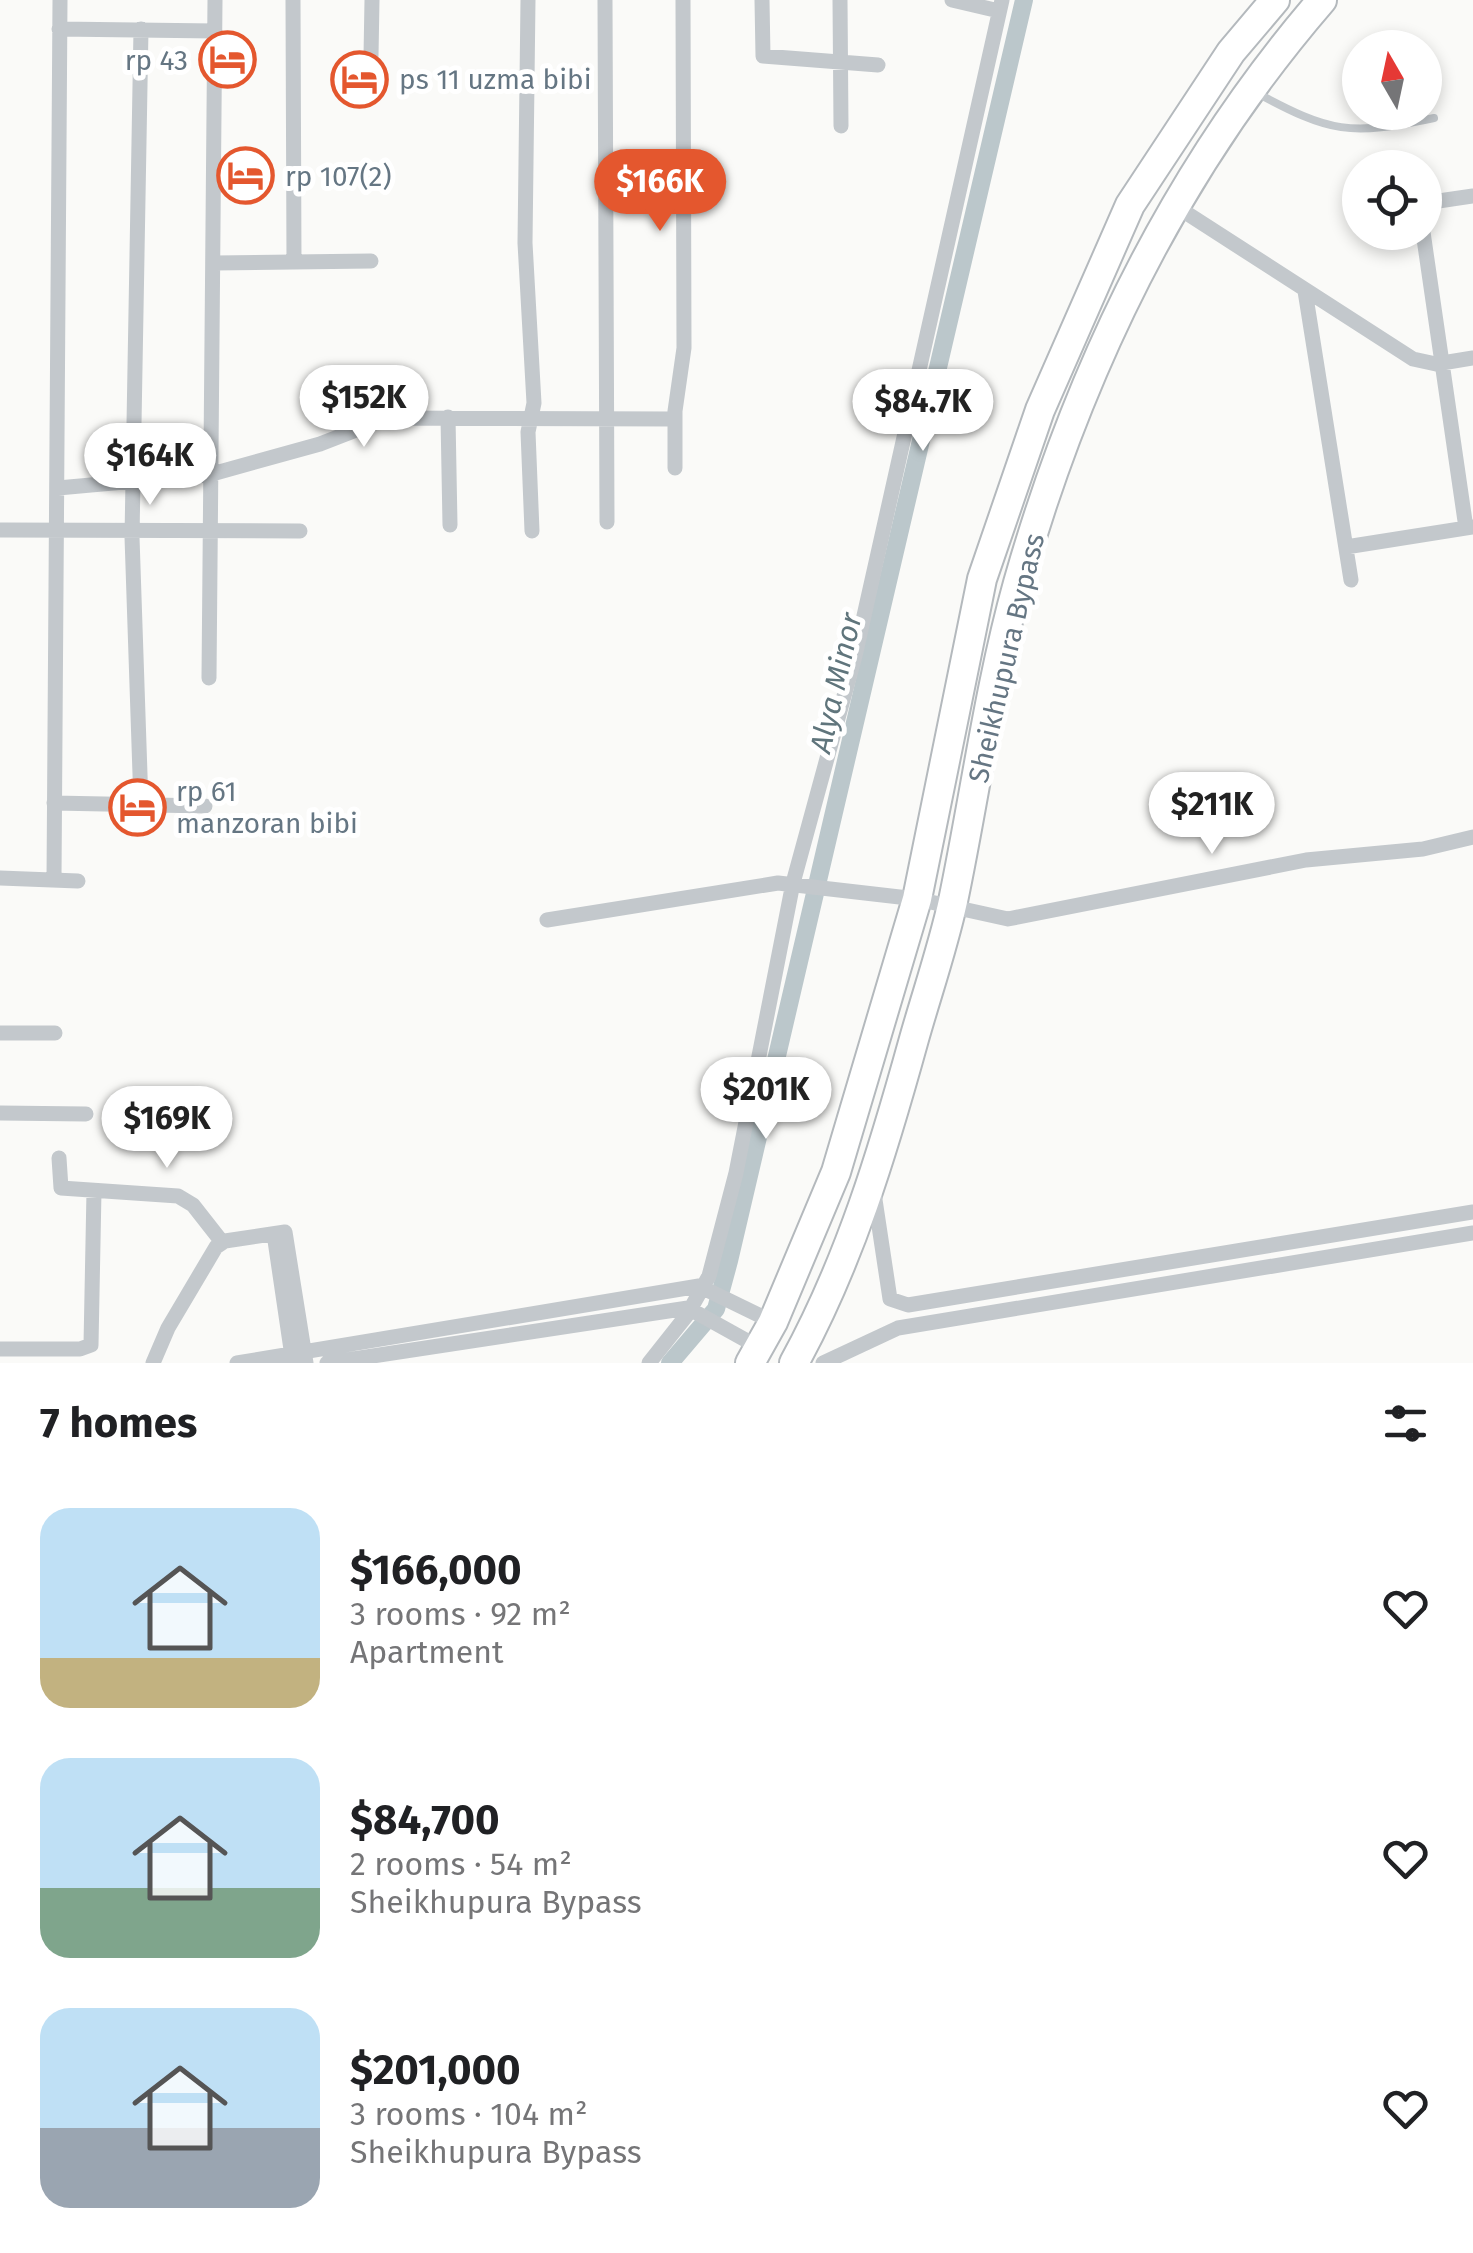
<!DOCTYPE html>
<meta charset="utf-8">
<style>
:root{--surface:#fff;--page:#f2f2f2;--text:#202124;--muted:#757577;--accent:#e4572e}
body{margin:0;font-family:"Fira Sans",sans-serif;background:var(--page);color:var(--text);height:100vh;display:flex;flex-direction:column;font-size:38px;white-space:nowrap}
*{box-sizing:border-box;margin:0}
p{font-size:32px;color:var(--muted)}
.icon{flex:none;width:55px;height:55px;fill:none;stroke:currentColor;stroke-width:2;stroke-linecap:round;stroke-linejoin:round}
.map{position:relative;height:1363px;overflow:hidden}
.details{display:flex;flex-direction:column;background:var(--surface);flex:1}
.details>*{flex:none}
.needle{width:65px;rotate:351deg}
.controls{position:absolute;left:1342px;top:30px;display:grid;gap:20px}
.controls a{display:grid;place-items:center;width:100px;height:100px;border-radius:50%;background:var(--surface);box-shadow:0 5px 15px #0003;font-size:50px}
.price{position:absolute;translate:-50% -85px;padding:0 22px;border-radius:35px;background:#fff;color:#222;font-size:32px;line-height:65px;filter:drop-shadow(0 2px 5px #0008)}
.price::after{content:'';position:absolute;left:50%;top:60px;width:30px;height:22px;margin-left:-15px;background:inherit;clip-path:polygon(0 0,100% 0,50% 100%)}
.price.selected{background:var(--accent);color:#fff}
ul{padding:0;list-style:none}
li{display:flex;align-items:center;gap:30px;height:250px;padding:0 40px}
li span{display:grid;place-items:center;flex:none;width:280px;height:200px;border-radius:30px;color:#555}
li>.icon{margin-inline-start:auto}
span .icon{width:120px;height:120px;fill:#fffc;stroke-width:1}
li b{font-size:42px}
h2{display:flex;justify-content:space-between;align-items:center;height:120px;padding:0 40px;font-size:42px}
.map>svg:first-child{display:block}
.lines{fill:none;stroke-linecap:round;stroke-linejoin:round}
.canal{stroke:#bbc7cb;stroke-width:18}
.highway-casing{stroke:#b4b9bd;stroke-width:32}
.lane{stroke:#c3c8cc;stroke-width:8}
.street{stroke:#c3c8cc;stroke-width:15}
.highway{stroke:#fff;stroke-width:28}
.labels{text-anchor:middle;stroke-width:10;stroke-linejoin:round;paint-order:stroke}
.poi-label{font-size:28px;fill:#657683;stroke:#fff;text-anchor:start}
.street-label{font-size:28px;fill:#657683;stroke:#fff}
.water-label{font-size:30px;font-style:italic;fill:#60757c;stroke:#fff}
</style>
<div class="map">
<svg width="1473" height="1363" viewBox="0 0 1473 1363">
<rect width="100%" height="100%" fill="#fafaf8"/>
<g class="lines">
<path class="canal" d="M 670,1363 L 716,1309 L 729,1261 L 1024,0"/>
<defs>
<path id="highway" d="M 750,1363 L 773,1322 L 836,1172 L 917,899 L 982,579 L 1040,410 L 1130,205 L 1231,52 L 1275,0
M 794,1363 C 850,1261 883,1151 914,1039 C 927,993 943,947 953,901 C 975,796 989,687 1018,583 C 1079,369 1176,169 1322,0"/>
</defs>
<use href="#highway" class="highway-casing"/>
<path class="lane" d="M 1255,92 C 1331,133 1349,136 1434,118"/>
<path class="street" d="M 293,0 L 294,262
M 528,0 L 525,243 L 534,403 L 528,432 L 532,531
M 605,0 L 607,522
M 762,0 L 763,56 L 878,65
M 840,0 L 841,126
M 952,0 L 999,11
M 59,29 L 215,31
M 141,29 L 132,537 L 141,804
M 371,56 L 372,0
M 1413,164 L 1413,168
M 1425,203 L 1473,196
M 1174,205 L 1413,359 L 1436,364 L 1473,358
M 1423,232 L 1466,528
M 215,263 L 371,261
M 1305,291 L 1351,580
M 448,417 L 450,525
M 675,468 L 675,411 L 684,348 L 683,0
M 58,488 L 212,474 L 320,444 L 387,418 L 675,419
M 0,530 L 300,531
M 1346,547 L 1473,527
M 209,678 L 215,0
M 54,803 L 205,806
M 0,878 L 78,881
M 54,879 L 60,0
M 547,920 L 778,883 L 917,899 L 1008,919 L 1306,860 L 1423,849 L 1473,837
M 0,1033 L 55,1033
M 0,1113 L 86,1114
M 59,1158 L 61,1188 L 178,1196 L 193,1205 L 222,1242
M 874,1193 L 890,1299 L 908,1305 L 1473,1212
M 274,1234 L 293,1363
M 0,1349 L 80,1349 L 91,1345 L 94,1191
M 153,1363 L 168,1328 L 216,1247 L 225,1241 L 285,1232 L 306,1363
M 237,1363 L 699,1286 L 773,1322
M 327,1363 L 688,1308 L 760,1348
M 649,1363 L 687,1315 L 709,1276 L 736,1173 L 793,883 L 855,656 L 1002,0
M 823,1363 L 898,1328 L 1473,1233"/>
<use href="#highway" class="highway"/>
</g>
<defs>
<symbol id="hotel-ring" viewBox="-11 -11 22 22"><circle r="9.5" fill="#fff" stroke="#e4572e" stroke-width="1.5"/><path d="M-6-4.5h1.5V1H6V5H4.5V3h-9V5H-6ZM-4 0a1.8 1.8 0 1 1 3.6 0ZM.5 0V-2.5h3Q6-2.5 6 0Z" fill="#e4572e"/></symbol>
</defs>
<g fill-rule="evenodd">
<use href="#hotel-ring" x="196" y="28" width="63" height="63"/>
<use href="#hotel-ring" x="328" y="48" width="63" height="63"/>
<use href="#hotel-ring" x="214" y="144" width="63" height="63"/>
<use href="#hotel-ring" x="106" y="776" width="63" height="63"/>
</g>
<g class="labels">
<g class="poi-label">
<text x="188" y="70" text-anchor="end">rp 43</text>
<text x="399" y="89">ps 11 uzma bibi</text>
<text x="285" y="186">rp 107(2)</text>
<text x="176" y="801">rp 61<tspan x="176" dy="32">manzoran bibi</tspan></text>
</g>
<g class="street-label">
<text transform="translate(1006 658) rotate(-77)" y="10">Sheikhupura Bypass</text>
</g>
<g class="water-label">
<text transform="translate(836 683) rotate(-77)" y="10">Alya Minor</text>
</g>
</g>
</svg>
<div class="controls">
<a><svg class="needle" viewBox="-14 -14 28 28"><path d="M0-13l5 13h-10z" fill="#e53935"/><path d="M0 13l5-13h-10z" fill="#757577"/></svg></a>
<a><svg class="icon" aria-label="locate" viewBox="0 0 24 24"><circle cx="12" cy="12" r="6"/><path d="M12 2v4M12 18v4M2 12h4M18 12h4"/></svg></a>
</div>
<b class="price selected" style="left:660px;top:234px">$166K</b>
<b class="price" style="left:364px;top:450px">$152K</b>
<b class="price" style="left:923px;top:454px">$84.7K</b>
<b class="price" style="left:150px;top:508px">$164K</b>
<b class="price" style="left:1212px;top:857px">$211K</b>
<b class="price" style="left:766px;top:1142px">$201K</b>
<b class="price" style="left:167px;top:1171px">$169K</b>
</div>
<section class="details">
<h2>7 homes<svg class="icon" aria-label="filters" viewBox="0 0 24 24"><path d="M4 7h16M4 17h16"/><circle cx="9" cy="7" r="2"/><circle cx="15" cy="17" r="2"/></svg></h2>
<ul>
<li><span style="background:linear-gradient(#bfe0f5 75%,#c2b280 0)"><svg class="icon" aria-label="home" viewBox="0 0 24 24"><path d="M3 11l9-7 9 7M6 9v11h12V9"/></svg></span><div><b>$166,000</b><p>3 rooms · 92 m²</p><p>Apartment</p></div><svg class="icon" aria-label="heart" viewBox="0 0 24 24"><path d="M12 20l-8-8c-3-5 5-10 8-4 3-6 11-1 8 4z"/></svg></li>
<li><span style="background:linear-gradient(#bfe0f5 65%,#7fa58c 0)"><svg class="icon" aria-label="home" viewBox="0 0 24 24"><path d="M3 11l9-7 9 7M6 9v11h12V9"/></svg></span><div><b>$84,700</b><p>2 rooms · 54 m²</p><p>Sheikhupura Bypass</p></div><svg class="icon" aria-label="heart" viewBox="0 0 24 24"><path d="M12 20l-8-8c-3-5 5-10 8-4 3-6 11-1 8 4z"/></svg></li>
<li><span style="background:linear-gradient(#bfe0f5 60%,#9aa5b1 0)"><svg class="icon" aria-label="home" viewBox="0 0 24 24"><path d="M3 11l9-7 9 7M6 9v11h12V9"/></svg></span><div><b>$201,000</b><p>3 rooms · 104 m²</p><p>Sheikhupura Bypass</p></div><svg class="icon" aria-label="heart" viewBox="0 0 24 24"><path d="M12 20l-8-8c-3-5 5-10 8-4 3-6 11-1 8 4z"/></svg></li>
</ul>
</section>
